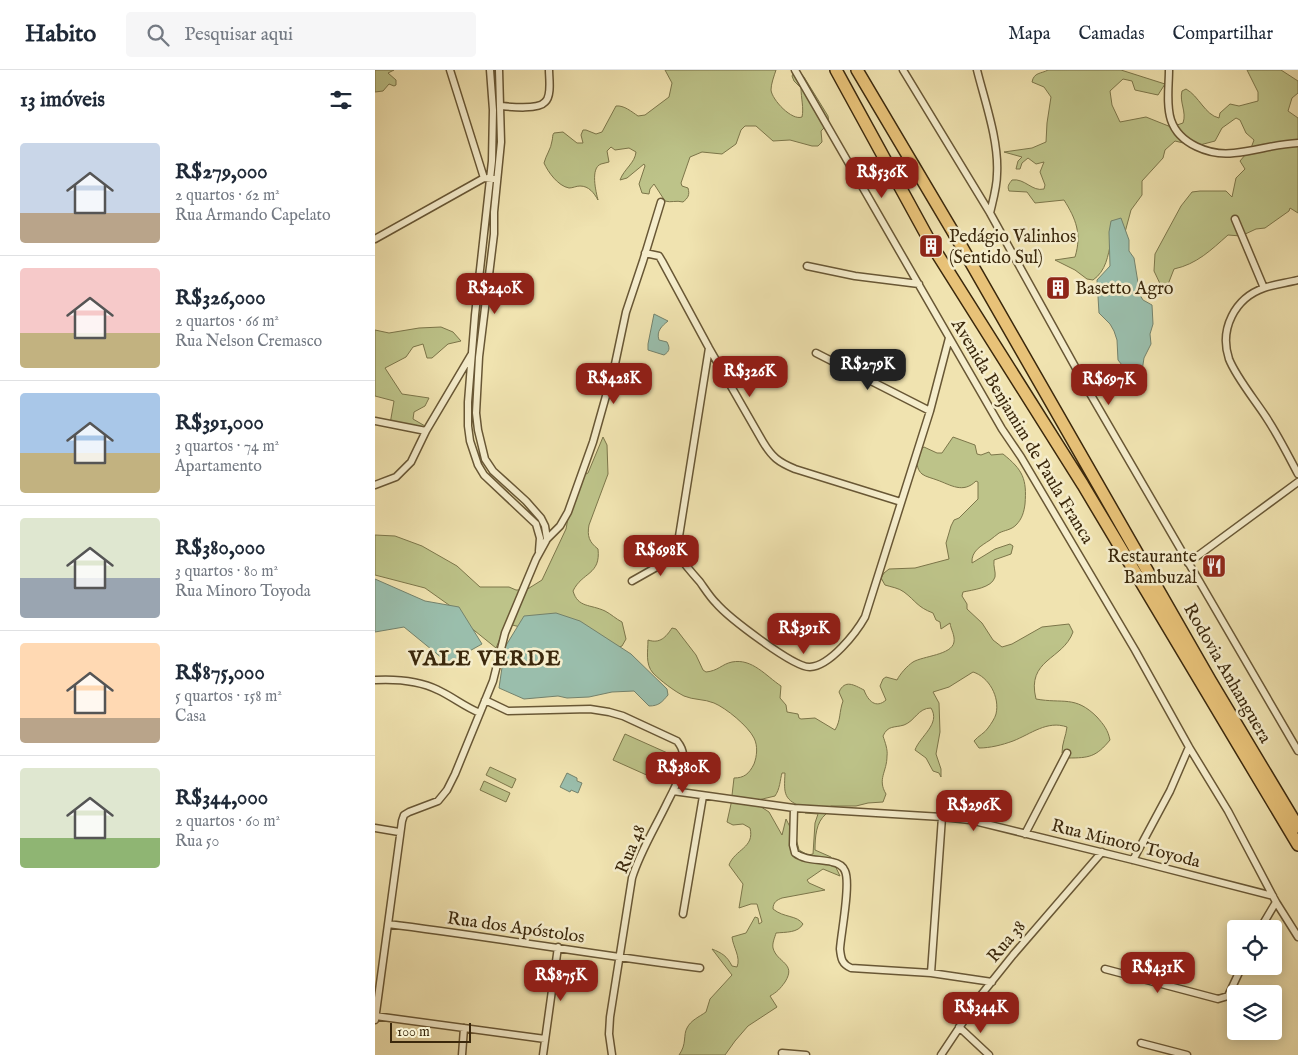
<!DOCTYPE html>
<html lang="pt">
<meta charset="utf-8">
<style>
:root{--surface:#fff;--page:#f6f6f7;--text:#1f2937;--muted:#747a83;--line:#e0e1e3;--accent:#8f2418}
body{margin:0;font-family:"IM FELL English",serif;background:var(--page);color:var(--text);height:100vh;display:flex;flex-direction:column;font-size:19px;white-space:nowrap}
*{box-sizing:border-box;margin:0}
p{font-size:16px;color:var(--muted)}
.icon{flex:none;width:28px;height:28px;fill:none;stroke:currentColor;stroke-width:2;stroke-linecap:round;stroke-linejoin:round}
.map{position:relative;flex:1;overflow:hidden}
.sheet{display:flex;flex-direction:column;background:var(--surface);width:375px}
.sheet>*{flex:none}
.fabs{position:absolute;left:852px;top:850px;display:grid;gap:10px}
.fabs a{display:grid;place-items:center;width:55px;height:55px;border-radius:5px;background:var(--surface);box-shadow:0 2px 12px #0003;font-size:25px}
.scale{position:absolute;left:15px;bottom:12px;width:81px;box-sizing:border-box;padding-left:5px;border:2px solid #3b280c;border-top:0;font-size:14px;line-height:18px;white-space:nowrap;color:#3b280c;-webkit-text-stroke:4px #f5edcc;paint-order:stroke}
.price{position:absolute;translate:-50% -42px;padding:0 11px;border-radius:10px;background:var(--accent);color:#fff;font-size:16px;line-height:32px;filter:drop-shadow(0 1px 2px #0008)}
.price::after{content:'';position:absolute;left:50%;top:30px;width:15px;height:11px;margin-left:-8px;background:inherit;clip-path:polygon(0 0,100% 0,50% 100%)}
.price.active{background:#222;color:#fff}
ul{padding:0;list-style:none}
li{display:flex;align-items:center;gap:15px;height:125px;padding:0 20px}
li+li{border-top:1px solid var(--line)}
li span{display:grid;place-items:center;flex:none;width:140px;height:100px;border-radius:5px;color:#555}
li>.icon{margin-inline-start:auto}
span .icon{width:60px;height:60px;fill:#fffc;stroke-width:1}
li b{font-size:21px}
h2{display:flex;justify-content:space-between;align-items:center;height:60px;padding:0 20px;font-size:21px}
header{display:flex;align-items:center;gap:30px;box-sizing:border-box;height:70px;padding:0 25px;background:var(--surface);border-bottom:1px solid var(--line)}
header strong{font-size:24px}
nav{display:flex;gap:28px;margin-inline-start:auto;font-size:18px}
.search{width:350px;height:45px;background:var(--page);display:flex;align-items:center;gap:12px;box-sizing:border-box;padding:0 18px;border-radius:5px;color:var(--muted);font-size:19px}
main{display:flex;flex:1;min-height:0}
.map>svg:first-child{display:block}
.green{fill:#bdc389;stroke:#7c764a;fill-rule:evenodd}
.water{fill:#9abeac;stroke:#74826c}
.lines{fill:none;stroke-linecap:round;stroke-linejoin:round}
.motorway-tunnel{stroke:#ccbe8f;stroke-width:11;stroke-dasharray:11 5.5;stroke-linecap:butt}
.minor-casing{stroke:#685735;stroke-width:9}
.motorway-casing{stroke:#3b280c;stroke-width:14}
.minor{stroke:#f5edcc;stroke-width:6}
.motorway{stroke:#e8c278;stroke-width:11}
.labels{text-anchor:middle;stroke-width:5;stroke-linejoin:round;paint-order:stroke}
.poi-label{font-size:18px;fill:#3b280c;stroke:#f5edcc;text-anchor:start}
.street-label{font-size:18px;fill:#3b280c;stroke:#f5edcc}
.district-label{font-size:22px;font-weight:bold;letter-spacing:1px;fill:#3b280c;stroke:#f5edcc}
</style>
<header>
<strong>Habito</strong>
<div class="search"><svg class="icon" aria-label="search" viewBox="0 0 24 24"><circle cx="10" cy="10" r="6"/><path d="M15 15l6 6"/></svg>Pesquisar aqui</div>
<nav><a>Mapa</a><a>Camadas</a><a>Compartilhar</a></nav>
</header>
<main>
<section class="sheet">
<h2>13 imóveis<svg class="icon" aria-label="filters" viewBox="0 0 24 24"><path d="M4 7h16M4 17h16"/><circle cx="9" cy="7" r="2"/><circle cx="15" cy="17" r="2"/></svg></h2>
<ul>
<li><span style="background:linear-gradient(#c9d6e8 70%,#b9a48a 0)"><svg class="icon" aria-label="home" viewBox="0 0 24 24"><path d="M3 11l9-7 9 7M6 9v11h12V9"/></svg></span><div><b>R$279,000</b><p>2 quartos · 62 m²</p><p>Rua Armando Capelato</p></div></li>
<li><span style="background:linear-gradient(#f6c9c9 65%,#c2b280 0)"><svg class="icon" aria-label="home" viewBox="0 0 24 24"><path d="M3 11l9-7 9 7M6 9v11h12V9"/></svg></span><div><b>R$326,000</b><p>2 quartos · 66 m²</p><p>Rua Nelson Cremasco</p></div></li>
<li><span style="background:linear-gradient(#a9c7e8 60%,#c2b280 0)"><svg class="icon" aria-label="home" viewBox="0 0 24 24"><path d="M3 11l9-7 9 7M6 9v11h12V9"/></svg></span><div><b>R$391,000</b><p>3 quartos · 74 m²</p><p>Apartamento</p></div></li>
<li><span style="background:linear-gradient(#dfe7d0 60%,#9aa5b1 0)"><svg class="icon" aria-label="home" viewBox="0 0 24 24"><path d="M3 11l9-7 9 7M6 9v11h12V9"/></svg></span><div><b>R$380,000</b><p>3 quartos · 80 m²</p><p>Rua Minoro Toyoda</p></div></li>
<li><span style="background:linear-gradient(#ffd9b3 75%,#b9a48a 0)"><svg class="icon" aria-label="home" viewBox="0 0 24 24"><path d="M3 11l9-7 9 7M6 9v11h12V9"/></svg></span><div><b>R$875,000</b><p>5 quartos · 158 m²</p><p>Casa</p></div></li>
<li><span style="background:linear-gradient(#dfe7d0 70%,#8fb573 0)"><svg class="icon" aria-label="home" viewBox="0 0 24 24"><path d="M3 11l9-7 9 7M6 9v11h12V9"/></svg></span><div><b>R$344,000</b><p>2 quartos · 60 m²</p><p>Rua 50</p></div></li>
</ul>
</section>
<div class="map">
<svg width="923" height="985" viewBox="0 0 923 985">
<rect width="100%" height="100%" fill="#f0e3b0"/>
<filter id="stains"><feTurbulence type="fractalNoise" baseFrequency=".004" numOctaves="4"/><feColorMatrix values="0 0 0 0 .2 0 0 0 0 .09 0 0 0 0 .02 0 0 0 .5 -.17"/></filter>
<radialGradient id="worn" r=".72"><stop offset=".6" stop-color="#630" stop-opacity="0"/><stop offset="1" stop-color="#630" stop-opacity=".3"/></radialGradient>
<path class="green" d="M 0,0 L 19,0 L 13,3 L 21,10 L 21,15 L 19,16 L 14,14 L 8,21 L 0,22 Z
M 290,0 L 401,0 C 399,6 396,14 396,20 C 397,30 417,51 427,47 C 429,38 426,28 426,18 L 419,11 L 417,6 L 419,2 L 423,0 L 429,7 L 453,46 L 454,53 L 446,61 L 447,72 L 443,76 L 437,76 L 415,70 L 398,71 L 381,56 L 370,56 L 366,60 L 361,74 L 347,84 L 327,82 L 315,87 L 306,113 L 307,116 L 313,118 C 315,125 313,128 308,132 C 301,130 296,133 290,131 L 279,114 L 275,119 L 274,124 L 267,123 L 264,114 L 270,96 L 269,94 L 252,108 L 245,110 C 249,99 260,93 261,82 L 254,78 L 240,80 L 236,77 L 232,81 L 234,92 C 231,93 229,93 226,94 C 215,98 221,122 223,130 C 219,123 214,116 205,116 C 201,116 198,118 194,118 C 183,116 173,102 169,93 C 171,85 176,79 177,71 C 178,68 177,65 179,63 L 188,62 L 202,73 L 208,73 L 206,65 L 208,60 L 211,60 L 221,64 L 227,62 L 241,36 C 249,35 257,42 263,46 L 270,45 L 294,27 L 297,13 Z
M 673,0 L 746,0 L 790,14 L 783,25 L 760,20 L 757,11 L 748,9 L 735,21 L 737,35 L 745,52 L 771,47 L 796,57 L 808,53 C 812,42 804,32 807,21 L 811,19 C 824,26 830,45 844,48 L 845,43 L 855,34 L 864,36 L 883,31 L 883,22 L 872,0 L 906,0 L 923,11 L 923,23 L 917,28 L 913,41 L 923,48 L 923,143 L 915,138 L 914,141 L 890,158 L 881,159 L 866,166 L 853,165 C 836,180 822,194 799,199 L 792,217 L 788,220 L 779,201 L 780,184 L 806,136 L 817,122 L 825,121 L 851,121 L 857,127 L 861,108 L 870,99 L 865,91 L 876,78 L 879,70 L 871,63 L 865,50 L 861,48 L 847,58 L 840,71 L 821,76 L 800,71 L 790,80 L 788,88 L 767,111 L 767,125 L 756,140 L 749,166 L 736,171 C 733,186 731,201 718,210 L 712,209 L 700,200 L 680,190 L 700,187 C 707,164 701,149 689,130 L 660,133 L 652,122 L 634,121 C 632,116 634,114 637,110 C 650,108 657,122 669,119 L 670,115 L 665,102 L 669,92 L 661,94 L 653,88 L 647,93 L 645,99 L 641,99 L 643,91 L 647,87 L 629,82 L 657,78 L 671,72 L 672,53 L 676,27 L 669,17 L 657,12 C 659,2 666,4 673,0 Z
M 66,257 L 78,262 L 86,271 L 73,274 L 57,288 L 52,288 L 48,274 L 38,277 L 31,287 L 10,298 L 27,324 L 54,328 L 50,336 L 39,342 L 38,349 L 50,356 C 37,361 28,362 15,354 L 19,331 L 0,326 L 0,260 L 14,263 L 44,258 Z
M 228,367 L 232,375 L 233,404 L 214,455 C 212,466 214,472 223,479 C 226,505 207,502 198,521 C 203,538 215,534 230,541 C 236,544 241,549 247,552 L 251,569 L 247,576 L 239,579 L 137,555 L 134,563 L 133,560 L 129,559 L 121,578 L 95,557 L 81,540 L 50,518 L 0,505 L 0,465 L 20,466 L 47,476 L 82,496 L 105,517 L 134,517 L 141,520 L 151,520 L 167,510 L 191,459 L 199,415 L 203,408 L 213,403 Z
M 578,367 L 600,375 L 602,384 L 606,385 L 614,382 L 616,385 L 628,384 C 648,400 652,409 650,434 C 649,442 647,449 641,455 C 636,460 630,460 624,463 C 621,465 618,468 615,470 C 606,476 596,481 597,493 L 620,479 L 635,474 L 638,476 L 636,484 L 619,490 C 618,496 621,502 620,507 C 617,518 597,520 588,522 L 587,526 L 592,534 L 592,539 L 607,553 L 618,570 L 627,577 L 637,574 L 667,557 L 694,554 L 698,562 C 688,590 651,589 661,629 C 688,634 700,625 722,647 C 729,655 733,660 735,670 C 721,687 714,688 693,688 L 687,683 C 687,673 691,666 692,657 C 672,650 656,664 638,671 C 627,675 615,678 604,678 L 599,671 C 603,666 610,663 613,658 C 616,654 620,648 621,644 C 625,627 614,607 598,602 L 574,617 L 558,622 L 564,633 L 565,662 L 561,684 L 566,699 L 566,707 L 564,703 L 558,701 L 551,688 L 540,680 C 545,666 566,654 556,638 C 543,638 540,651 529,655 C 519,658 513,655 508,666 C 510,672 513,680 512,686 C 512,702 502,709 511,724 L 508,732 L 493,733 L 481,736 L 456,736 L 451,739 L 451,744 C 441,752 440,767 440,780 L 456,787 L 465,806 L 448,799 L 432,810 L 434,813 L 450,820 L 407,828 C 402,830 398,832 398,839 C 409,848 422,845 428,854 C 423,863 411,862 401,863 C 400,867 397,873 398,878 C 402,893 422,893 410,912 C 405,919 402,922 395,926 L 402,937 L 373,956 L 360,971 L 350,985 L 304,985 C 312,974 308,965 312,958 C 316,950 324,947 331,942 L 335,929 L 357,905 L 337,879 C 347,883 352,886 357,896 L 362,897 C 366,887 358,877 357,867 L 371,863 L 380,847 L 383,848 L 384,854 L 387,852 L 382,834 L 376,834 L 364,838 L 368,814 L 354,795 C 360,779 380,778 375,758 L 368,754 L 358,755 L 352,752 L 356,734 L 359,708 C 369,708 374,704 379,694 C 382,686 383,676 379,668 C 373,656 351,638 339,633 C 330,629 318,630 309,626 C 299,621 286,611 278,603 C 270,594 273,581 273,570 C 285,574 291,567 297,558 L 301,559 L 321,585 L 328,600 L 331,602 C 343,601 347,594 357,592 C 377,588 391,606 406,616 L 405,628 L 411,635 L 412,642 L 423,644 L 424,648 L 426,649 L 440,648 L 460,660 C 466,650 464,642 468,631 L 464,622 C 470,609 479,615 489,620 C 493,631 501,639 511,630 L 505,616 L 508,609 L 511,607 L 522,610 C 525,604 532,596 538,592 C 548,586 577,585 579,572 C 580,565 576,560 575,553 L 566,559 L 565,552 L 561,550 L 558,543 C 542,537 541,531 529,522 C 524,518 516,517 510,515 L 506,508 L 509,503 L 514,499 L 540,498 L 574,489 L 571,473 L 576,456 L 579,450 L 584,448 L 603,429 L 603,412 L 601,411 C 588,424 576,415 562,410 C 557,408 551,407 547,404 C 539,397 541,382 549,377 L 562,383 L 567,383 ZM 407,703 L 410,703 C 409,724 408,730 430,738 L 430,743 L 443,744 L 440,753 L 438,784 L 433,785 L 424,780 C 422,769 416,759 411,749 L 407,765 L 394,742 L 380,733 L 379,731 L 400,726 C 405,719 405,710 407,703 Z
M 250,664 L 297,685 L 285,711 L 238,690 Z
M 115,697 L 141,709 L 137,718 L 111,705 Z
M 109,711 L 135,723 L 131,732 L 105,720 Z"/>
<path class="water" d="M 746,148 L 754,170 L 754,181 L 759,188 L 765,225 L 768,230 L 777,235 L 778,254 L 775,264 L 776,274 L 769,288 L 767,301 L 751,300 L 743,290 L 742,270 L 739,261 L 735,254 L 724,243 L 722,210 L 735,196 L 734,162 L 736,151 Z
M 279,244 L 293,251 C 287,256 281,261 284,270 L 292,272 C 295,278 295,281 289,285 L 273,280 L 273,274 Z
M 0,509 L 50,531 L 84,537 L 107,574 L 73,593 L 29,557 L 0,562 Z
M 181,543 L 205,551 L 256,584 L 292,619 L 293,625 C 287,632 284,636 274,636 L 259,621 L 237,622 L 214,627 L 192,628 L 183,626 L 149,629 L 124,618 L 130,577 L 149,546 Z
M 192,703 L 202,708 L 202,711 L 207,713 L 203,723 L 196,720 L 195,722 L 185,717 Z"/>
<g class="lines">
<path class="motorway-tunnel" d="M 553,168 L 563,185"/>
<defs>
<path id="minor" d="M 75,0 L 109,108
M 115,0 L 118,40 L 117,91 L 100,245 L 93,332 L 93,356 L 95,371 L 103,395 L 109,405 L 161,454 L 165,468 L 164,481
M 124,0 L 126,72 L 119,142 L 119,164 L 104,287 L 101,343 L 103,360 L 110,389 L 118,401 L 151,431 L 166,448 L 170,456 L 172,469
M 420,0 L 627,359 L 646,387 L 760,580 L 814,677 L 853,741 L 901,832 L 923,867
M 528,0 L 615,143 L 713,320 L 923,681
M 602,0 C 610,32 624,71 622,104 C 622,117 618,130 615,143
M 794,0 C 794,15 791,35 796,50 C 804,74 835,86 859,83 C 881,81 900,74 923,73
M 126,36 C 136,37 163,40 170,32 C 177,26 174,8 174,0
M 860,149 L 889,218
M 0,169 L 109,108 L 120,109
M 270,183 L 284,186 L 287,191 L 334,278 L 388,372 C 397,387 403,392 420,399 L 526,432
M 432,196 L 480,206 L 544,214
M 923,210 C 912,213 900,214 889,218 C 860,228 844,259 854,289 C 861,307 880,330 891,347 C 903,365 913,385 923,404
M 334,278 L 302,479 L 303,485 C 310,495 317,503 325,512 C 330,519 335,527 341,533 C 353,547 419,598 435,597 C 455,596 481,563 490,547 L 555,341 L 574,268
M 441,283 L 555,341
M 0,351 L 51,361
M 0,415 L 21,407 L 36,392 L 51,361 L 96,285
M 813,493 L 923,412
M 257,511 L 303,485
M 0,610 C 20,609 45,611 63,620 C 78,627 90,637 105,643
M 110,630 L 133,641 L 215,639 L 234,642 L 248,646 L 302,671 C 306,676 308,680 308,685 C 309,702 299,719 292,733 C 280,758 265,782 257,808 L 235,947 L 234,964 L 237,985
M 298,721 L 419,738 L 567,747 L 595,750 L 758,790 L 898,826
M 419,738 L 418,775 L 420,783 C 430,791 445,789 457,792 C 462,793 468,796 470,801 C 476,814 466,863 465,879 C 466,889 467,894 476,898 L 556,903 L 617,912
M 0,758 L 24,762
M 650,764 L 692,683
M 758,790 L 795,721 L 814,677
M 308,844 L 328,726
M 13,854 C 117,867 221,885 325,898
M 885,859 L 901,832
M 730,899 L 843,929 L 853,926 L 867,896
M 556,903 L 567,747
M 0,946 L 170,969
M 0,950 L 27,751 L 29,745 L 34,742 L 63,731 L 72,720 L 80,704 L 118,611 L 130,563 L 161,489 L 172,469 L 185,456 L 193,442 L 218,372 L 240,294 L 251,242 L 268,191 L 286,132
M 584,957 L 614,985
M 766,973 L 812,985
M 407,983 L 431,985
M 87,985 L 89,958
M 168,985 L 183,877
M 566,985 L 606,925 L 638,885 L 727,782"/>
<path id="motorway" d="M 461,0 L 553,168
M 482,0 L 584,172 L 835,610 L 923,757
M 563,185 L 708,415 L 923,775"/>
</defs>
<use href="#minor" class="minor-casing"/>
<use href="#motorway" class="motorway-casing"/>
<use href="#minor" class="minor"/>
<use href="#motorway" class="motorway"/>
</g>
<defs>
<symbol id="building-square" viewBox="-11 -11 22 22"><rect x="-9" y="-9" width="18" height="18" rx="4" fill="#8f2418" stroke="#f5edcc"/><path d="M-4-6H4V6H1V3H-1V6H-4ZM-2.5-4.3h1.7v1.8h-1.7ZM.8-4.3h1.7v1.8H.8ZM-2.5-1h1.7V.8h-1.7ZM.8-1h1.7V.8H.8Z" fill="#fff"/></symbol>
<symbol id="restaurant-square" viewBox="-11 -11 22 22"><rect x="-9" y="-9" width="18" height="18" rx="4" fill="#8f2418" stroke="#f5edcc"/><path d="M-5-6h1v4h1v-4h1v4h1v-4h1v5L-1.5 .5V6h-2V.5L-5-1ZM5-6V6H3V1.5H1.5Q1.5-4 5-6Z" fill="#fff"/></symbol>
</defs>
<g fill-rule="evenodd">
<use href="#building-square" x="542" y="162" width="28" height="28"/>
<use href="#building-square" x="669" y="204" width="28" height="28"/>
<use href="#restaurant-square" x="825" y="482" width="28" height="28"/>
</g>
<g class="labels">
<g class="poi-label">
<text x="574" y="172">Pedágio Valinhos<tspan x="574" dy="21">(Sentido Sul)</tspan></text>
<text x="700" y="224">Basetto Agro</text>
<text x="822" y="492" text-anchor="end">Restaurante<tspan x="822" dy="21">Bambuzal</tspan></text>
</g>
<g class="street-label">
<text transform="translate(648 361) rotate(59)" y="6">Avenida Benjamim de Paula Franca</text>
<text transform="translate(853 603) rotate(60)" y="6">Rodovia Anhanguera</text>
<text transform="translate(751 773) rotate(14)" y="6">Rua Minoro Toyoda</text>
<text transform="translate(255 779) rotate(-68)" y="6">Rua 48</text>
<text transform="translate(141 857) rotate(8)" y="6">Rua dos Apóstolos</text>
<text transform="translate(631 871) rotate(-50)" y="6">Rua 38</text>
</g>
<g class="district-label">
<text x="110" y="595">VALE VERDE</text>
</g>
</g>
<rect width="100%" height="100%" filter="url(#stains)"/>
<rect width="100%" height="100%" fill="url(#worn)"/>
</svg>
<div class="fabs">
<a><svg class="icon" aria-label="locate" viewBox="0 0 24 24"><circle cx="12" cy="12" r="6"/><path d="M12 2v4M12 18v4M2 12h4M18 12h4"/></svg></a>
<a><svg class="icon" aria-label="layers" viewBox="0 0 24 24"><path d="M12 4l9 5-9 5-9-5zM3 14l9 5 9-5"/></svg></a>
</div>
<div class="scale">100 m</div>
<b class="price" style="left:507px;top:129px">R$536K</b>
<b class="price" style="left:120px;top:245px">R$240K</b>
<b class="price active" style="left:493px;top:321px">R$279K</b>
<b class="price" style="left:375px;top:328px">R$326K</b>
<b class="price" style="left:239px;top:335px">R$428K</b>
<b class="price" style="left:734px;top:336px">R$697K</b>
<b class="price" style="left:286px;top:507px">R$698K</b>
<b class="price" style="left:429px;top:585px">R$391K</b>
<b class="price" style="left:308px;top:724px">R$380K</b>
<b class="price" style="left:599px;top:762px">R$296K</b>
<b class="price" style="left:783px;top:924px">R$431K</b>
<b class="price" style="left:186px;top:932px">R$875K</b>
<b class="price" style="left:606px;top:964px">R$344K</b>
</div>
</main>
